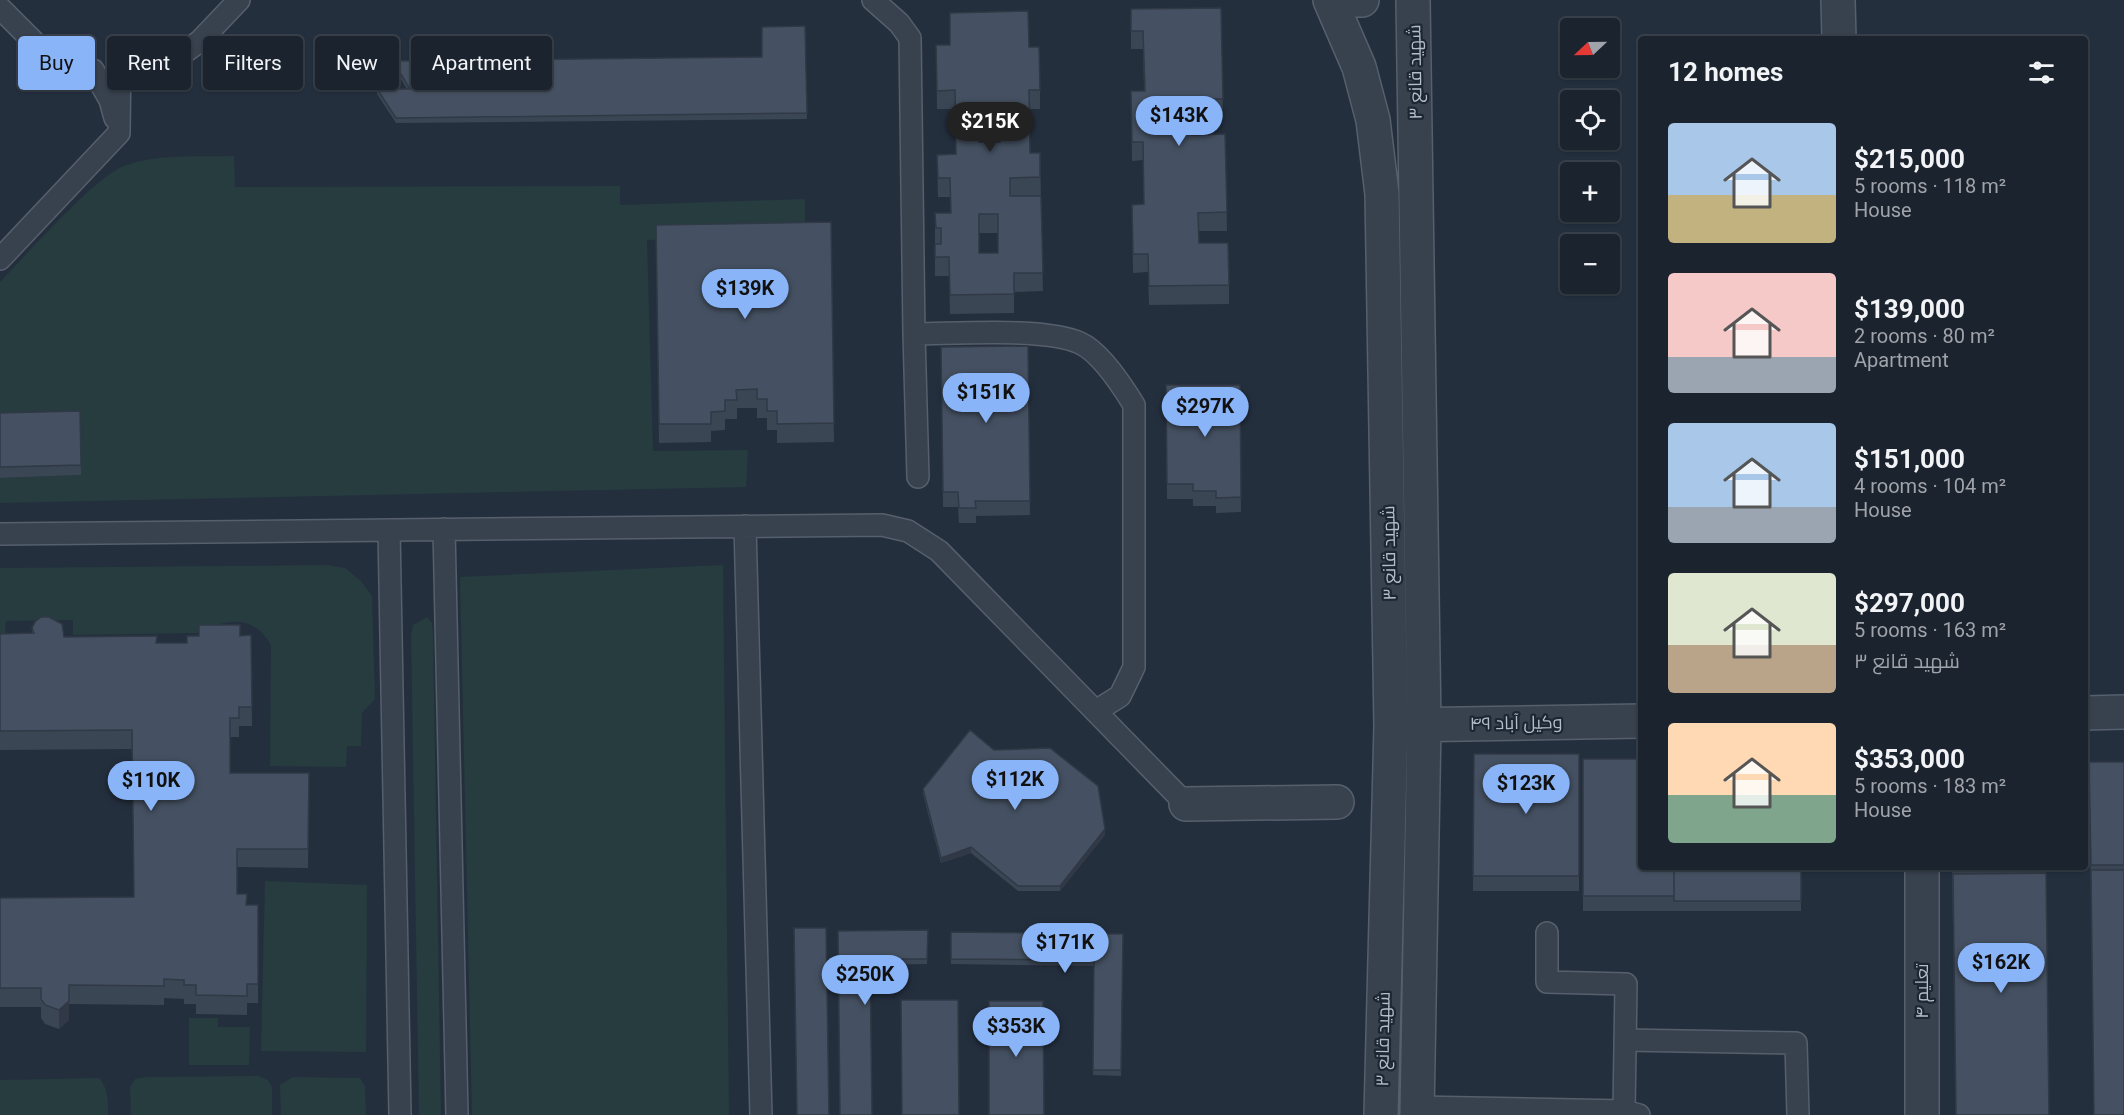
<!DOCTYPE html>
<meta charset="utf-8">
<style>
:root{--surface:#1b232e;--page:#242b36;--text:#f1f3f6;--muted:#a0a4aa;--line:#39404a;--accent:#8ab4f8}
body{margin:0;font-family:Roboto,Cairo,sans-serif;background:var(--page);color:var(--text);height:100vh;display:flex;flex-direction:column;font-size:22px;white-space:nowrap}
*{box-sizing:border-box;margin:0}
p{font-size:20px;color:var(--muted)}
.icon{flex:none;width:33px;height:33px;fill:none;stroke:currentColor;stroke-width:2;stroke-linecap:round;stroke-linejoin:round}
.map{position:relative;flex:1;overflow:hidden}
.panel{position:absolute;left:1638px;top:36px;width:450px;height:834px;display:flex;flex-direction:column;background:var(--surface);border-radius:6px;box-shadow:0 2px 4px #0004,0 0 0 2px var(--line)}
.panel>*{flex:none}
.guide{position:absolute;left:18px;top:36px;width:570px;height:54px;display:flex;gap:12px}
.needle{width:39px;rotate:248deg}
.buttons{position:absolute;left:1560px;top:18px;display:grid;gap:12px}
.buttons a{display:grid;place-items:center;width:60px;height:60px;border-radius:6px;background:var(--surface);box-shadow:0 2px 4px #0004,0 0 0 2px var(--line);font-size:30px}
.price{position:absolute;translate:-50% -51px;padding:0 14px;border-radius:21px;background:var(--accent);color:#111;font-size:20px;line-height:39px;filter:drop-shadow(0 2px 3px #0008)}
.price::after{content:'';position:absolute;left:50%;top:36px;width:18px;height:14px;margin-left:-9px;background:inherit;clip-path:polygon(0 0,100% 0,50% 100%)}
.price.on{background:#222;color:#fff}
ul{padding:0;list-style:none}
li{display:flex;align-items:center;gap:18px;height:150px;padding:0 30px}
li span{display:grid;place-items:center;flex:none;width:168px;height:120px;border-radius:6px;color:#555}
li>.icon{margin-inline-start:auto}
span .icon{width:72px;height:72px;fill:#fffc;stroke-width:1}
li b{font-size:26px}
h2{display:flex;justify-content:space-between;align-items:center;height:72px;padding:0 30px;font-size:26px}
.tag{padding:0 21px;border-radius:6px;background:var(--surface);box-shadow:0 2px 4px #0004,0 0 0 2px var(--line);font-size:21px;line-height:54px}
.tag.on{background:var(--accent);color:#111}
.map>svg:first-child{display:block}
.green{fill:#263c3f}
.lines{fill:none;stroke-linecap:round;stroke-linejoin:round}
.lane-casing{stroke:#565f6c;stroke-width:24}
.street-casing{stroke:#565f6c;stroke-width:36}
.lane{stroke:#38414e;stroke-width:21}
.street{stroke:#38414e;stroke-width:33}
.wall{fill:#3b4654;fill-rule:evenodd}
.shaded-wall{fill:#303945}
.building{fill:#455162;stroke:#303945;stroke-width:1.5;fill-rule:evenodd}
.labels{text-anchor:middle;stroke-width:4.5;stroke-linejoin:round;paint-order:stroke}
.street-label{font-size:18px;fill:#b4bcc9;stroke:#1d2633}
</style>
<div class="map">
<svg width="2124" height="1115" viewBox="0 0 2124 1115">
<rect width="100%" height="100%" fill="#242f3e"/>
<path class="green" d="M 234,156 L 235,187 L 620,186 L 620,205 L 805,199 L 805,235 L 647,240 L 653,451 L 748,450 L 746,487 L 0,503 L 0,478 L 81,475 L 0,423 L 0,282 C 25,256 96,176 124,166 C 158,153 199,157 234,156 Z
M 328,565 L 345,568 L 361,581 L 372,596 L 375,699 L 362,713 L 361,746 L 347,746 L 346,767 L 270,766 L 271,645 C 252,613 227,619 197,633 L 73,635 L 73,620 L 6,621 L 5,636 L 0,636 L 0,568 Z
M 723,565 L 729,1115 L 472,1115 L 460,577 Z
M 427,617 L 432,623 L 433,634 L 441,1115 L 419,1115 L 411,635 L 413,625 Z
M 265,881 L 367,885 L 366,1052 L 261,1051 Z
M 189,1018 L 218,1018 L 218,1027 L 250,1027 L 249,1065 L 189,1065 Z
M 258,1076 L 268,1080 L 272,1087 L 272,1115 L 131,1115 L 130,1087 L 135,1079 L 147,1077 Z
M 293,1077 L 360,1078 L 365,1086 L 366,1115 L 281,1115 L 280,1085 Z
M 99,1078 C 109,1089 108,1101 108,1115 L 0,1115 L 0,1080 Z"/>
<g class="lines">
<defs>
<path id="lane" d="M 873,0 L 899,23 L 910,38 L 914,334 C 955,334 1046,327 1080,343 C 1100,352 1123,387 1134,405 L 1134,667 L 1120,696 L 1096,711
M 0,8 L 48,56 L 93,70 L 110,100 L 115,118
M 120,77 L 137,63 L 182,54 L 200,41 L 239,0
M 0,259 L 119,133 L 120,52
M 914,334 L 918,477
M 745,526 L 761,1115
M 444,529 L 457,1115
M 389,530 L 400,1115
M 0,534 L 882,525 L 908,531 L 939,551 L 1186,804
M 1547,933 L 1547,982 L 1626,984 L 1624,1111
M 1625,1040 L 1796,1043 L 1798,1115
M 1417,1107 L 1624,1111 L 1639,1115"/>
<path id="street" d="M 1330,0 L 1359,67 L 1373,120 L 1382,194 L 1391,726 L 1381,1115
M 1358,0 L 1362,0
M 1413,0 L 1424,724 L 1417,1115
M 1838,0 L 1839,39
M 2085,713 L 2124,712
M 1402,725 L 1641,721
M 1186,804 L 1337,802
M 1922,867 L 1922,1115"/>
</defs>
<use href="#lane" class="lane-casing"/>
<use href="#street" class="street-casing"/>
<use href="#lane" class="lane"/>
<use href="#street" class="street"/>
</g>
<path class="wall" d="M 1221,8 L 1223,118 L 1192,118 L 1192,135 L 1225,134 L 1227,231 L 1199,231 L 1199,243 L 1229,285 L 1229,304 L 1149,305 L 1148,272 L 1133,273 L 1132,205 L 1144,204 L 1143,160 L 1132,161 L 1131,91 L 1144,91 L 1143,49 L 1131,49 L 1131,9 Z
M 805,26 L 807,119 L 396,123 L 377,94 L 377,89 L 407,89 L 393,66 L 393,61 L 762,57 Z
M 936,45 L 1029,47 L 1040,90 L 1040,109 L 1029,109 L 1030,153 L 1040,153 L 1043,291 L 1014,292 L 1014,313 L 950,314 L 949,276 L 935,276 L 935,213 L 951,213 L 950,197 L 938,197 L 937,155 L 956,154 L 955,109 L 937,109 ZM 978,123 L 1000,123 L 1000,142 L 979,142 ZM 979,233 L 998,233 L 998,253 L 979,253 Z
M 831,222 L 834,442 L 777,443 L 777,430 L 767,430 L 767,418 L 757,418 L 757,408 L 737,408 L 737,419 L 725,419 L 725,430 L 711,431 L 711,442 L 659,443 L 656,225 Z
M 1028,346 L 1030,515 L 976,516 L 976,523 L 959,523 L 958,507 L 943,507 L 941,347 Z
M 1166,385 L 1240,385 L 1241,512 L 1216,513 L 1216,506 L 1193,506 L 1193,499 L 1167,499 Z
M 80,411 L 81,475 L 0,478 L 0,413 Z
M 32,628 L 64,637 L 157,643 L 187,643 L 240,636 L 251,635 L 252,726 L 239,726 L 239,737 L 230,737 L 230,773 L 309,773 L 308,868 L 237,867 L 237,894 L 246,905 L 258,905 L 258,1003 L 247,1003 L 247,1015 L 196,1014 L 196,1004 L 184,1004 L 184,999 L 164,998 L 164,1005 L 69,1004 L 69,1020 L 59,1029 L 45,1024 L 41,1018 L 41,1007 L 0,1007 L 0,898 L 134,897 L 132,749 L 0,750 L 0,634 L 32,633 Z
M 994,750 L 1105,835 L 1060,891 L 1018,891 L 971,853 L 941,863 L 923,794 L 923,789 Z
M 1474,754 L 1579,754 L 1579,891 L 1473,891 Z
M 1583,759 L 1641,867 L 1801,867 L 1801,911 L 1583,911 Z
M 2089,762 L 2124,762 L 2124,1115 L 2094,1115 Z
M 1952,867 L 2046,867 L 2049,1115 L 1956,1115 Z
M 928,930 L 927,964 L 870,965 L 838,931 Z
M 951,932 L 1123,934 L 1121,1076 L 1093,1075 L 1094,966 L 951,964 Z"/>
<path class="shaded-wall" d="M 1105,829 L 1105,835 L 1060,891 L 1060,886 Z
M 971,847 L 971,853 L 941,863 L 941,858 Z
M 69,985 L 69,1020 L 59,1029 L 59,1010 Z"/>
<path class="building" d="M 1221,8 L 1223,99 L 1191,99 L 1192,135 L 1225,134 L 1227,212 L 1198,213 L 1199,243 L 1228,243 L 1229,285 L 1149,286 L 1148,254 L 1133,254 L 1132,205 L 1144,204 L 1143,142 L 1132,142 L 1131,91 L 1145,91 L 1143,31 L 1131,31 L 1131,9 Z
M 1028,11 L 1029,47 L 1039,47 L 1040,90 L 1029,90 L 1030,153 L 1040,153 L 1040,177 L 1010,178 L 1010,196 L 1041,196 L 1043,273 L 1014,273 L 1014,294 L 950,295 L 949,257 L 935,257 L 935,244 L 941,244 L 941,228 L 936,228 L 935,213 L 951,213 L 950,178 L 938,178 L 937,155 L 956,154 L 955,90 L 937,91 L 936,45 L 950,45 L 950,13 ZM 978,104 L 1000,104 L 1000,142 L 979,142 ZM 979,214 L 998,214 L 998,253 L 979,253 Z
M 805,26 L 807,113 L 396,118 L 377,89 L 410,89 L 393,61 L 762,57 L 762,27 Z
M 831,222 L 834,423 L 777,424 L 777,411 L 767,411 L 767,399 L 757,399 L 757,389 L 736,390 L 737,400 L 725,400 L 725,411 L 711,412 L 711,424 L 659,424 L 656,225 Z
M 1028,346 L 1030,501 L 975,501 L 976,508 L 959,508 L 958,492 L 943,492 L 941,347 Z
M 1166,385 L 1240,385 L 1241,497 L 1216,498 L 1216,491 L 1193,491 L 1193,484 L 1167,484 Z
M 80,411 L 81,465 L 0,467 L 0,413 Z
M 41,617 L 49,617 L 62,624 L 64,637 L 157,636 L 156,643 L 187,643 L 187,636 L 199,636 L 199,625 L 240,625 L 240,636 L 251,635 L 252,707 L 239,707 L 239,718 L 230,718 L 230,773 L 309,773 L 308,849 L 237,849 L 237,894 L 247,894 L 246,905 L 258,905 L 258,984 L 247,984 L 247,996 L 196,995 L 196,985 L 184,985 L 184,980 L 164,979 L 164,986 L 69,985 L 69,1001 L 59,1010 L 45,1005 L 41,999 L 41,988 L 0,988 L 0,898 L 134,897 L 132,730 L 0,731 L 0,634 L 34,633 L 32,628 L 35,622 Z
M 970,730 L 994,750 L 1050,748 L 1098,786 L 1105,829 L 1060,886 L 1018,886 L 971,847 L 941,858 L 923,789 Z
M 1474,754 L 1579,754 L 1579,876 L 1473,876 Z
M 1583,759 L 1641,759 L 1641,867 L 1674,867 L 1674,896 L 1583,896 Z
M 2089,762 L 2124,762 L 2124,865 L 2091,865 Z
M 1674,867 L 1801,867 L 1801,901 L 1674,901 Z
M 1953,867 L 2046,867 L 2046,869 L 1953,869 Z
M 2091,870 L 2124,870 L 2124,1115 L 2094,1115 Z
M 2046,873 L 2049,1115 L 1956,1115 L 1953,874 Z
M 794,928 L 826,928 L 829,1115 L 797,1115 Z
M 928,930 L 927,959 L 870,959 L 872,1115 L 840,1115 L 838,931 Z
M 951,932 L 1123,934 L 1121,1070 L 1093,1070 L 1094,960 L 951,959 Z
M 901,1000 L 958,1000 L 959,1115 L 902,1115 Z
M 989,1001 L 1043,1001 L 1044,1115 L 989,1115 Z"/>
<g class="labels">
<g class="street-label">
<text transform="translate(1415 72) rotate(-91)" y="6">شهید قانع ۳</text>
<text transform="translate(1389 553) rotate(-91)" y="6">شهید قانع ۳</text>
<text transform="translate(1516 723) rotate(-1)" y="6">وکیل آباد ۴۹</text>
<text transform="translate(1922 991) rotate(-90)" y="6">تعلیم ۴</text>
<text transform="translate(1383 1039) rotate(-89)" y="6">شهید قانع ۳</text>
</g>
</g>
</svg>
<div class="buttons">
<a><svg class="needle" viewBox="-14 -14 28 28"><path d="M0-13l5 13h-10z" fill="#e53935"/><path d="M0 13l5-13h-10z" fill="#a0a4aa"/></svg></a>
<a><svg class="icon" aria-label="locate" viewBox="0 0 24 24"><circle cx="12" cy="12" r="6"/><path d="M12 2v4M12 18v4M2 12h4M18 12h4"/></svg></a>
<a>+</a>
<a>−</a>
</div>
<b class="price" style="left:1179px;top:147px">$143K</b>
<b class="price on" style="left:990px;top:153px">$215K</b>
<b class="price" style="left:745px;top:320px">$139K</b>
<b class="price" style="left:986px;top:424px">$151K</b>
<b class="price" style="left:1205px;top:438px">$297K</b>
<b class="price" style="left:1015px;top:811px">$112K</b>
<b class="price" style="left:151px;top:812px">$110K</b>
<b class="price" style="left:1526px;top:815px">$123K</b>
<b class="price" style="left:1065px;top:974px">$171K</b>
<b class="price" style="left:2001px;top:994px">$162K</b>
<b class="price" style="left:865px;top:1006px">$250K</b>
<b class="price" style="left:1016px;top:1058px">$353K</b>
<div class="guide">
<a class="tag on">Buy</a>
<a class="tag">Rent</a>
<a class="tag">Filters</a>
<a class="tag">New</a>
<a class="tag">Apartment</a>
</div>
<section class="panel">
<h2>12 homes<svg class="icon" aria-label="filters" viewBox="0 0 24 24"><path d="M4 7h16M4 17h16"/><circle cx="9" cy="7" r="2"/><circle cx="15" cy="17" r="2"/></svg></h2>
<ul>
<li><span style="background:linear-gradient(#a9c7e8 60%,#c2b280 0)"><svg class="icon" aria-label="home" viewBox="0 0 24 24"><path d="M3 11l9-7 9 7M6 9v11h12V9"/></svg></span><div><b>$215,000</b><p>5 rooms · 118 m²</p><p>House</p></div></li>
<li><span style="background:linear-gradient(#f6c9c9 70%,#9aa5b1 0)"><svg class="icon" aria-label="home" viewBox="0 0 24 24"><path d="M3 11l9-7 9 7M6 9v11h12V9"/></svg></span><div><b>$139,000</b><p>2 rooms · 80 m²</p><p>Apartment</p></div></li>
<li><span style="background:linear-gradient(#a9c7e8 70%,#9aa5b1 0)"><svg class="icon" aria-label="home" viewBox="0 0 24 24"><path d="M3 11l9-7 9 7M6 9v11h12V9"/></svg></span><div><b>$151,000</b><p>4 rooms · 104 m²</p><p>House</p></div></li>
<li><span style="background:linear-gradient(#dfe7d0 60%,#b9a48a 0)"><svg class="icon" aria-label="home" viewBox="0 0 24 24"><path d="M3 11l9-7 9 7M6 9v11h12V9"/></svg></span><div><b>$297,000</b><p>5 rooms · 163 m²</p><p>شهید قانع ۳</p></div></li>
<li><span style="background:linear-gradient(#ffd9b3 60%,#7fa58c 0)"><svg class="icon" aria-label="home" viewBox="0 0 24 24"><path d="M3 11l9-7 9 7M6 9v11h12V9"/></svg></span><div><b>$353,000</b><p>5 rooms · 183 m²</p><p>House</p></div></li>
</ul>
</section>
</div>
